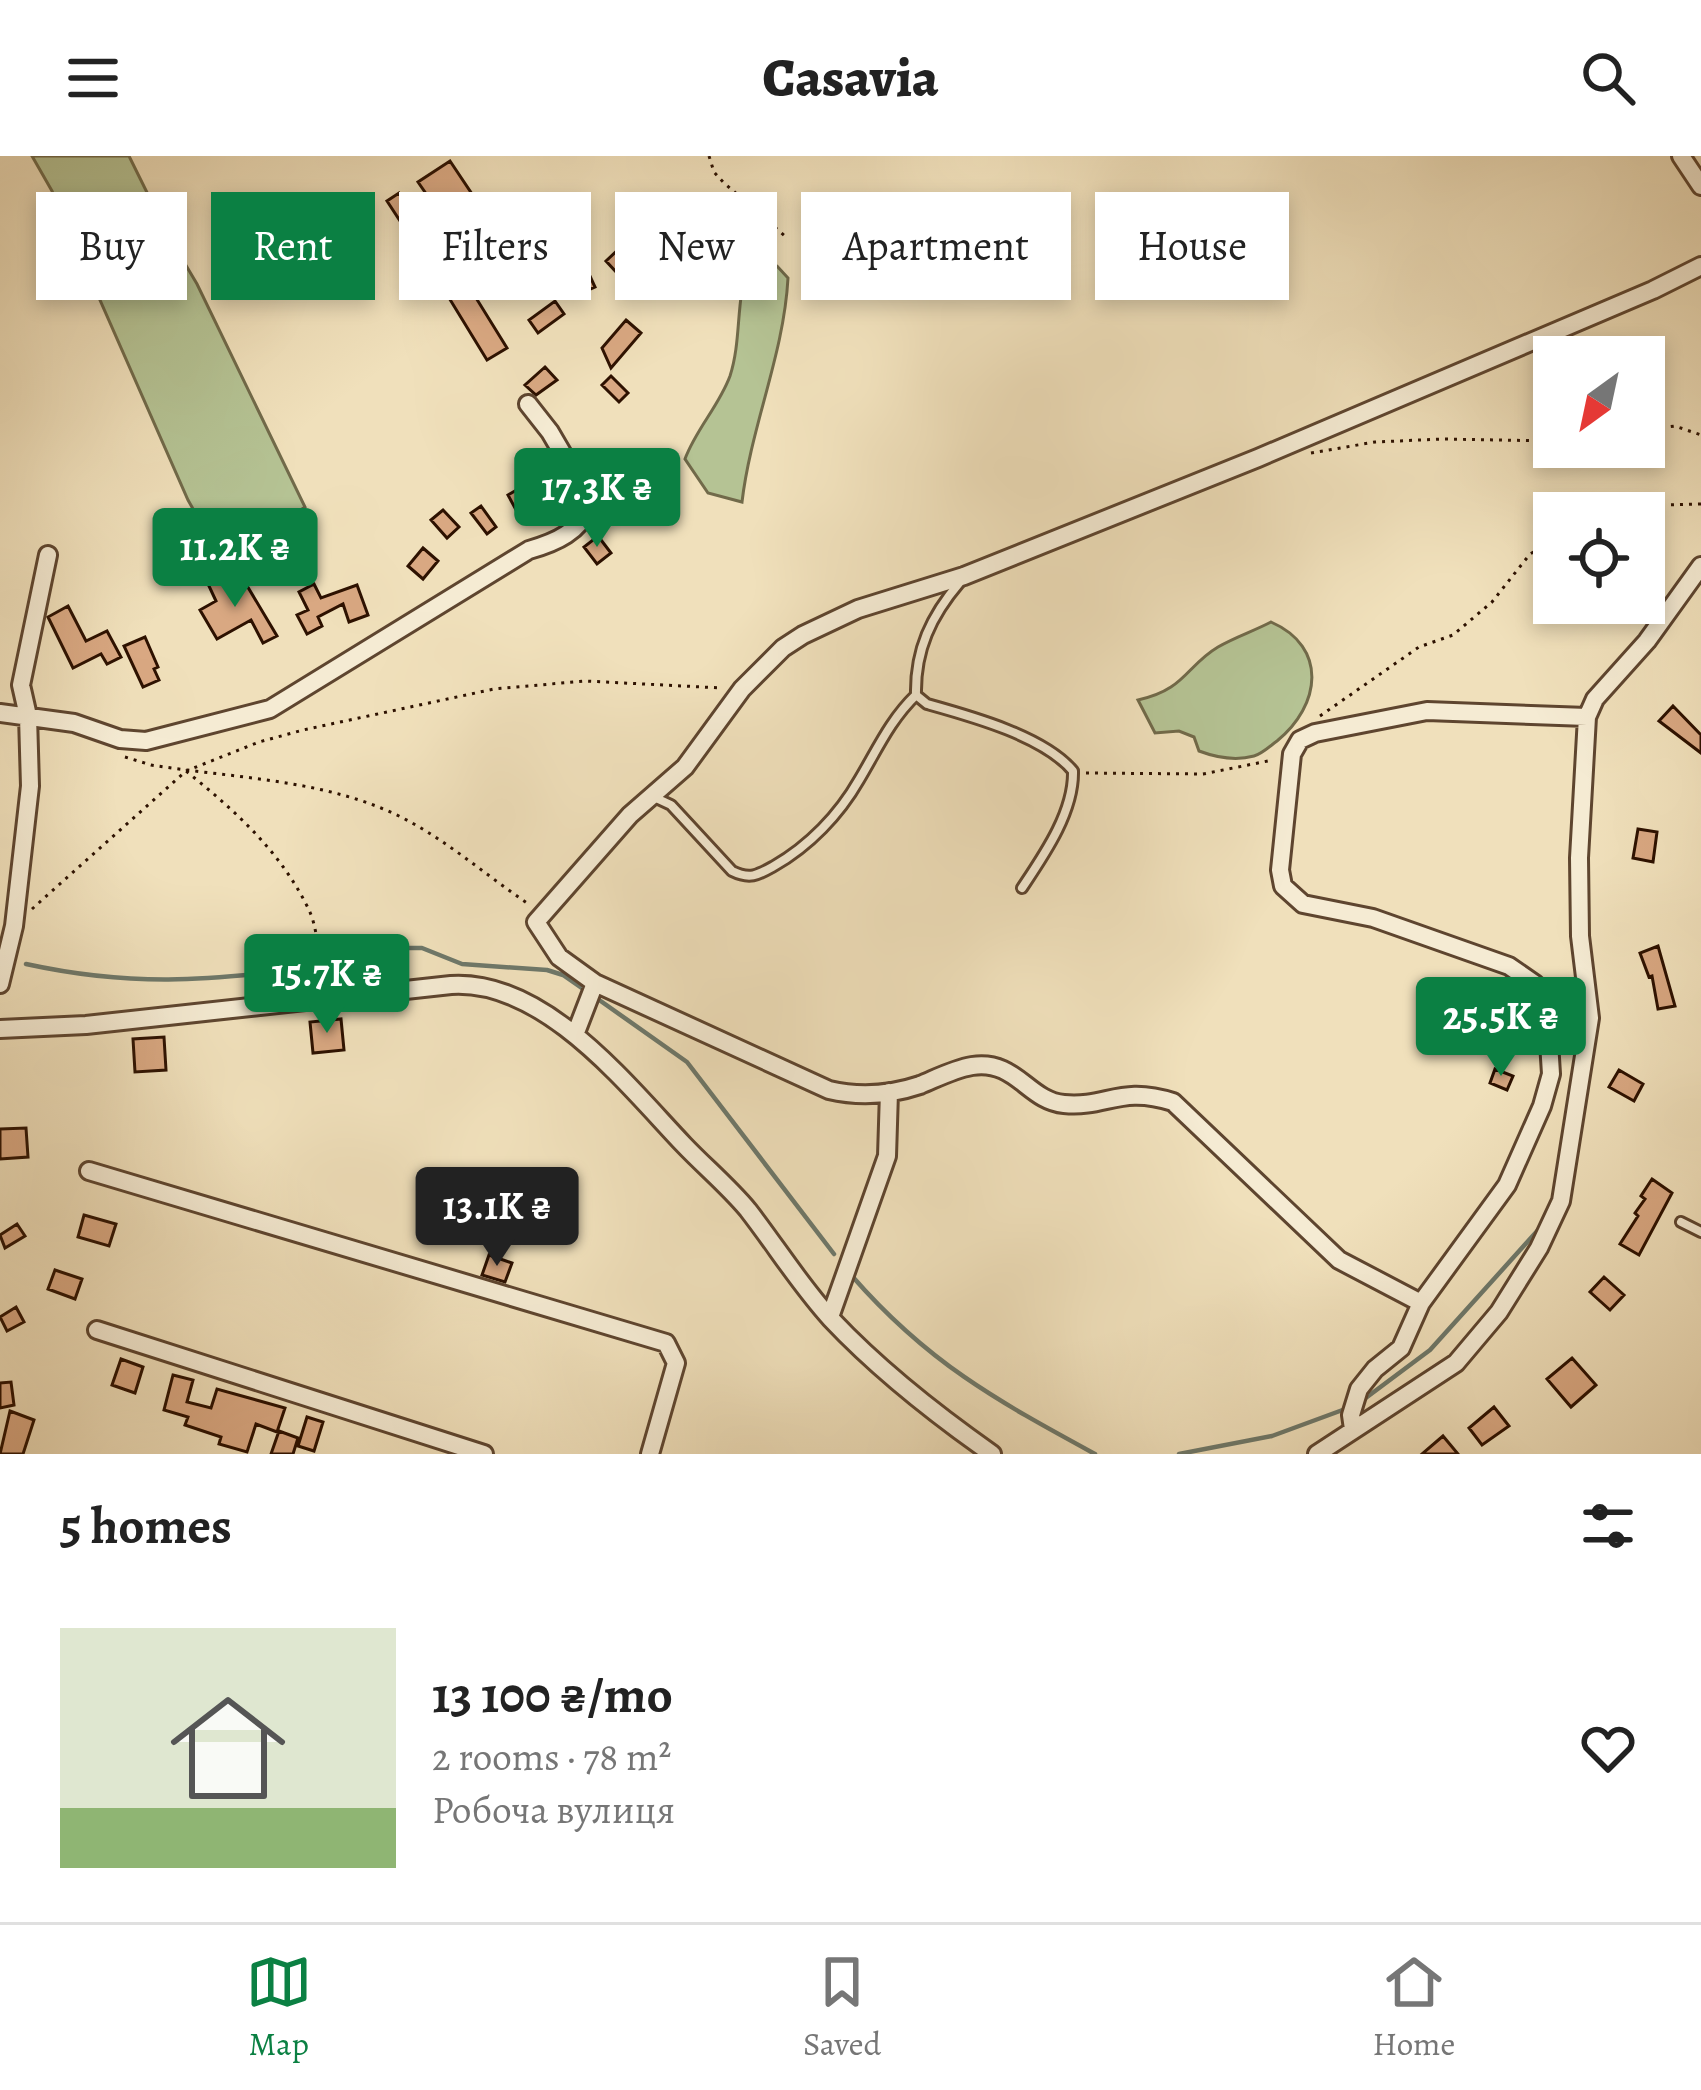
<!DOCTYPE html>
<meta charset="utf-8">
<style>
:root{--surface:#fff;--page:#f6f6f6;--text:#222;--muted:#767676;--line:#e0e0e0;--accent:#0b8043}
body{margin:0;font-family:Alegreya,serif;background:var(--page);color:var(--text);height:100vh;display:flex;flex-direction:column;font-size:45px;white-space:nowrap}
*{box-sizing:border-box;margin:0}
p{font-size:39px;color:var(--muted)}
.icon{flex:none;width:66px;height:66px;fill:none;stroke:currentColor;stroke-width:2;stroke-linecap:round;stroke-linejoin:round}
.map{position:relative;height:1298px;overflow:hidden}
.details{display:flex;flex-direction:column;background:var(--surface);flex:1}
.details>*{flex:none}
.top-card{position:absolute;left:36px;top:36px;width:1629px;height:108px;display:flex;gap:24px}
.needle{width:78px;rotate:213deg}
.fabs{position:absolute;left:1533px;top:180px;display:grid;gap:24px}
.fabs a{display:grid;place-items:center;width:132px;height:132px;border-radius:0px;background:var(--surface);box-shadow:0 6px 18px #0003;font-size:60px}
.price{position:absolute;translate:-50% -102px;padding:0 27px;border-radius:12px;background:var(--accent);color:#fff;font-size:39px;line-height:78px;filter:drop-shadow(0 3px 6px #0008)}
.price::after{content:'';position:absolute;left:50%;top:72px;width:36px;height:27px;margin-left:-18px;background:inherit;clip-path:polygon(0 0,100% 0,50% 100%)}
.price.selected{background:#222;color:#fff}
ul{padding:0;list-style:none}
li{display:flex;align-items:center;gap:36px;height:300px;padding:0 60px}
li span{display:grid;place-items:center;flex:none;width:336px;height:240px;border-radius:0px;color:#555}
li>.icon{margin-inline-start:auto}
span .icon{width:144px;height:144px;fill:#fffc;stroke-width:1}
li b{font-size:51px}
h2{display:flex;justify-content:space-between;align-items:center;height:144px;padding:0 60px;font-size:51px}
.chip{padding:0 42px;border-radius:0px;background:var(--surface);box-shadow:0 6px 18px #0003;font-size:42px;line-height:108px}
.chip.selected{background:var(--accent);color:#fff}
header{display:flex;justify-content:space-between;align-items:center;height:156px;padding:0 60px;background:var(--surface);font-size:54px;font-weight:800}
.dock{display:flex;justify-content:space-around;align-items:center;height:168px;border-top:3px solid var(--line);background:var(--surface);font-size:33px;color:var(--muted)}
.dock a{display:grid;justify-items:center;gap:6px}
.dock .selected{color:var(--accent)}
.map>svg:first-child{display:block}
.green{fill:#b5c394;stroke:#716a4a;stroke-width:3}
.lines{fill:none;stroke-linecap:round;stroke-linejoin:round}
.stream{stroke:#6e786a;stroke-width:4.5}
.building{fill:#d9a882;stroke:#2d1100;stroke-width:3}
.lane-casing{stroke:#5e452f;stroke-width:14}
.street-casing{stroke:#5e452f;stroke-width:22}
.path{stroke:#2d1100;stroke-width:3;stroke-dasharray:3 6;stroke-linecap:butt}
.lane{stroke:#f5ebd3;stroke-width:8}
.street{stroke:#f5ebd3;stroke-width:16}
</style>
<header><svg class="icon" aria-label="menu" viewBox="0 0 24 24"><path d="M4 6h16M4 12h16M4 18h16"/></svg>Casavia<svg class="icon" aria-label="search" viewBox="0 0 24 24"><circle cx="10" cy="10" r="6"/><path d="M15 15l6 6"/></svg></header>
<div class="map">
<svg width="1701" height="1298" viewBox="0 0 1701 1298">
<rect width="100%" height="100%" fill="#f0e0bb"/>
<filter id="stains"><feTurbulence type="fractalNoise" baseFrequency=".00167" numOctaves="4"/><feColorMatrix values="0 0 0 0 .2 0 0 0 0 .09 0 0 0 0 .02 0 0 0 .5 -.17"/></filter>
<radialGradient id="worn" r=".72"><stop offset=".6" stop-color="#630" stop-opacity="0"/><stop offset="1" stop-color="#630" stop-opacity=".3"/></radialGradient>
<path class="green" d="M 32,0 L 129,0 L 168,79 L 197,128 L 305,351 L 223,406 L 188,344 L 52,35 Z
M 761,106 L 777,110 L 788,122 C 784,198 751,270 742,346 L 708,337 L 685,303 C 696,273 719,250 730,220 C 742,183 735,144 749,108 Z
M 1271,466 C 1328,491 1321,549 1277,585 C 1270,590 1262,598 1254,600 C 1236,605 1215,601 1199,595 L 1194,581 L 1179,575 L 1155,577 L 1138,544 C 1185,534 1186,510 1218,491 C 1235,481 1254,475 1271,466 Z"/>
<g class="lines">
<path class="stream" d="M 26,808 C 131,831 206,825 310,812
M 333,808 L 386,792 L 422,792 L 462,808 L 547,814 L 563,819 L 586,835
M 595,841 L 687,906 L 834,1098
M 852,1120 C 928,1207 996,1244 1095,1298
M 1359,1247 L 1430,1194 L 1539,1073
M 1179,1298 L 1272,1280 L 1348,1252"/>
</g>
<path class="building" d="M 450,5 L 482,53 L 421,97 L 387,45 L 399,37 L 422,71 L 440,58 L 418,26 Z
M 663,73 L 677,90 L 666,100 L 652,83 Z
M 621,91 L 632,103 L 618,118 L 606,105 Z
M 449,109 L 470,139 L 473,137 L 507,192 L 487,204 L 435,119 Z
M 589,118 L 595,131 L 577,139 L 571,126 Z
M 555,145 L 564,158 L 538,177 L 529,164 Z
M 626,164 L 641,177 L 611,212 L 602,192 Z
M 545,211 L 557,224 L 536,239 L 525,229 Z
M 611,220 L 628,237 L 619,246 L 602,229 Z
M 547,297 L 577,348 L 562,363 L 546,343 L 551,340 L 530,308 Z
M 520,332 L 533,356 L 521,363 L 508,339 Z
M 481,350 L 496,371 L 487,378 L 471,357 Z
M 443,354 L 459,371 L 447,382 L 431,364 Z
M 598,380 L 611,397 L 597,408 L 584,391 Z
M 423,392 L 438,405 L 423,423 L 408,410 Z
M 224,420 L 229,430 L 243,423 L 277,480 L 263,487 L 251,464 L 217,483 L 200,454 L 216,445 L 208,428 Z
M 314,428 L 321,442 L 357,429 L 368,459 L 349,466 L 343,448 L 318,461 L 322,470 L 307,478 L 297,459 L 308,454 L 299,436 Z
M 68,450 L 86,485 L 107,475 L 121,501 L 107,508 L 101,498 L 73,512 L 48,461 Z
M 145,481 L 158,511 L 154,513 L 159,524 L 143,531 L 124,490 Z
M 1673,550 L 1701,579 L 1701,597 L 1659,565 Z
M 1638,673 L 1657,676 L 1653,706 L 1633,702 Z
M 1658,790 L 1675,850 L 1658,853 L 1652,820 L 1649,821 L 1640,797 Z
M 341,863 L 344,894 L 313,897 L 310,866 Z
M 164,881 L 166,914 L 135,916 L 133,883 Z
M 1495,913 L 1513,920 L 1507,934 L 1490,927 Z
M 1619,914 L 1643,928 L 1634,945 L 1609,931 Z
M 26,972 L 28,1001 L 0,1003 L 0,973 Z
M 1652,1023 L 1672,1037 L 1639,1099 L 1620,1088 L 1638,1060 L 1635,1057 L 1645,1043 L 1641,1040 Z
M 84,1059 L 116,1068 L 109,1090 L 78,1081 Z
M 17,1068 L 25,1080 L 5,1092 L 0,1079 Z
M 489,1099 L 512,1107 L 505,1126 L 482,1119 Z
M 55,1114 L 82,1123 L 75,1143 L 48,1133 Z
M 1604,1121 L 1624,1139 L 1610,1154 L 1590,1136 Z
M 16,1151 L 24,1166 L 7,1175 L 0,1161 Z
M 1572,1202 L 1596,1229 L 1571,1251 L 1547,1223 Z
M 121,1203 L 143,1211 L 135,1237 L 112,1229 Z
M 173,1219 L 193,1224 L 187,1246 L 211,1252 L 217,1233 L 285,1252 L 277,1276 L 256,1268 L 247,1296 L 219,1288 L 221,1281 L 185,1269 L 188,1261 L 164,1254 Z
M 11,1226 L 14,1249 L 0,1252 L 0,1227 Z
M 1494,1251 L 1509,1270 L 1482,1289 L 1469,1272 Z
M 10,1255 L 34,1264 L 23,1298 L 0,1298 Z
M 307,1261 L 323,1266 L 314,1295 L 298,1290 Z
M 279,1275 L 298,1282 L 293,1298 L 271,1298 Z
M 1443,1280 L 1458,1298 L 1422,1298 Z"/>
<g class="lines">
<defs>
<path id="lane" d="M 960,426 C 931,460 915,494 916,539 L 927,548 C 970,560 1044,580 1073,615 C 1074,656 1044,699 1022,732
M 656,642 L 671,649 L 732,715 C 750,724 758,719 774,710 C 809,690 839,659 859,624 C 877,594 890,564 916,539
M 1681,1066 L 1701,1076"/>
<path id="street" d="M 1681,0 L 1701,30
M 0,557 L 74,567 L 120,583 L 146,585 L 270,553 L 529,394 C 557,386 579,376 592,348 L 550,276 L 528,248
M 0,828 L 14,770 L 30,630 L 28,560 L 21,529 L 48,399
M 0,873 L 86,869 L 451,829 C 544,823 626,928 684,989 C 705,1011 729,1031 748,1054 C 776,1090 800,1129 831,1163 C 879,1214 935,1258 992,1298
M 575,879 L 595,827
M 89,1015 L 666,1187 L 676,1207 L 650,1298
M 1421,1147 L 1339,1104 L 1173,946 C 1120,929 1107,952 1064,948 C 1028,945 1016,903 972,910 C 954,913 937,922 920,929 C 890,939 859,941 829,934 L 595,827 L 559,801 L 536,766 L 630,659 L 685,611 L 742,533 L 783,492 L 803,479 L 858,453 L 964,420 L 1258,302 L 1653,134 L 1701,110
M 830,1161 L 887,1000 L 889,936
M 97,1174 L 484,1298
M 1353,1273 L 1351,1259 L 1359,1233 L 1375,1213 L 1401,1192 L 1421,1147 L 1507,1029 L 1542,950 L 1551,918 L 1547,854 L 1535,828 L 1509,810 L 1373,762 L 1303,748 L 1283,730 L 1280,714 L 1292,598 L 1300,584 L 1315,577 L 1427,555 L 1587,561
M 1317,1298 L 1456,1207 L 1499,1156 L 1539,1092 L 1561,1045 L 1590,862 L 1580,780 L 1579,702 L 1587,561 L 1595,543 L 1647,485 L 1701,410"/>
</defs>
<use href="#lane" class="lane-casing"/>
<use href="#street" class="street-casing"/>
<path class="path" d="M 709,0 L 714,16 L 723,26 L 786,81
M 1644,274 L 1675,270 L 1701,279
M 1311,297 L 1375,286 L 1442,283 L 1554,285
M 1627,357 L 1658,349 L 1701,348
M 1320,560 L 1419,491 L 1453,479 L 1492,446 L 1530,398 L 1554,385
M 125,601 L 151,609 C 227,621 310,623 381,652 C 436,674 482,717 530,749
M 186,615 L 259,586 L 303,574 L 494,533 L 585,525 L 722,532
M 1086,617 L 1203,618 L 1273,604
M 32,753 L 186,615 C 233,653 278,693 306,748 C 325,782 306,805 352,823"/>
<use href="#lane" class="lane"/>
<use href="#street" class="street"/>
</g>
<rect width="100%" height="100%" filter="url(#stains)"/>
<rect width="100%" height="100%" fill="url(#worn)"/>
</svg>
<div class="fabs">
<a><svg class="needle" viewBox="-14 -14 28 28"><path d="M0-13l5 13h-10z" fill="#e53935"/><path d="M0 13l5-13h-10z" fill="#767676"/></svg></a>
<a><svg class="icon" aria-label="locate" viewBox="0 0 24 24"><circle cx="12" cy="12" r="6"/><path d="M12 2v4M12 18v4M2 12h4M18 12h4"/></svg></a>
</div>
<b class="price" style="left:597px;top:394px">17.3K ₴</b>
<b class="price" style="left:235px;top:454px">11.2K ₴</b>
<b class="price" style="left:327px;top:880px">15.7K ₴</b>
<b class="price" style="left:1501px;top:923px">25.5K ₴</b>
<b class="price selected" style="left:497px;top:1113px">13.1K ₴</b>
<div class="top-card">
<a class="chip">Buy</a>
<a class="chip selected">Rent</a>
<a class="chip">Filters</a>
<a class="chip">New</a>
<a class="chip">Apartment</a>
<a class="chip">House</a>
</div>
</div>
<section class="details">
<h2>5 homes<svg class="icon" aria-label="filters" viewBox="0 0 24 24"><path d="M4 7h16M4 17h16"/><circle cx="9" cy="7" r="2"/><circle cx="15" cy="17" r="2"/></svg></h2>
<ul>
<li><span style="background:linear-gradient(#dfe7d0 75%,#8fb573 0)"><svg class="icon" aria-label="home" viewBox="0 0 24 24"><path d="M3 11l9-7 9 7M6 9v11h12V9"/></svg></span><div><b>13 100 ₴/mo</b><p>2 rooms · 78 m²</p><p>Робоча вулиця</p></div><svg class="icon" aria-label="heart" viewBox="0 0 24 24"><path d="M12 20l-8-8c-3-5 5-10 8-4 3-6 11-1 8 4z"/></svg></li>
</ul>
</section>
<nav class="dock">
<a class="selected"><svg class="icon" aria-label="map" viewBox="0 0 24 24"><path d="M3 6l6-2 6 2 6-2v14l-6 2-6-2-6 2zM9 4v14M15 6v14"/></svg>Map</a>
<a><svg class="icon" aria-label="saved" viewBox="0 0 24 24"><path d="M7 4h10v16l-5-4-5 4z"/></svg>Saved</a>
<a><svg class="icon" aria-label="home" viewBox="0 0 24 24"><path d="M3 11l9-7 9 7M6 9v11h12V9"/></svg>Home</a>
</nav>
